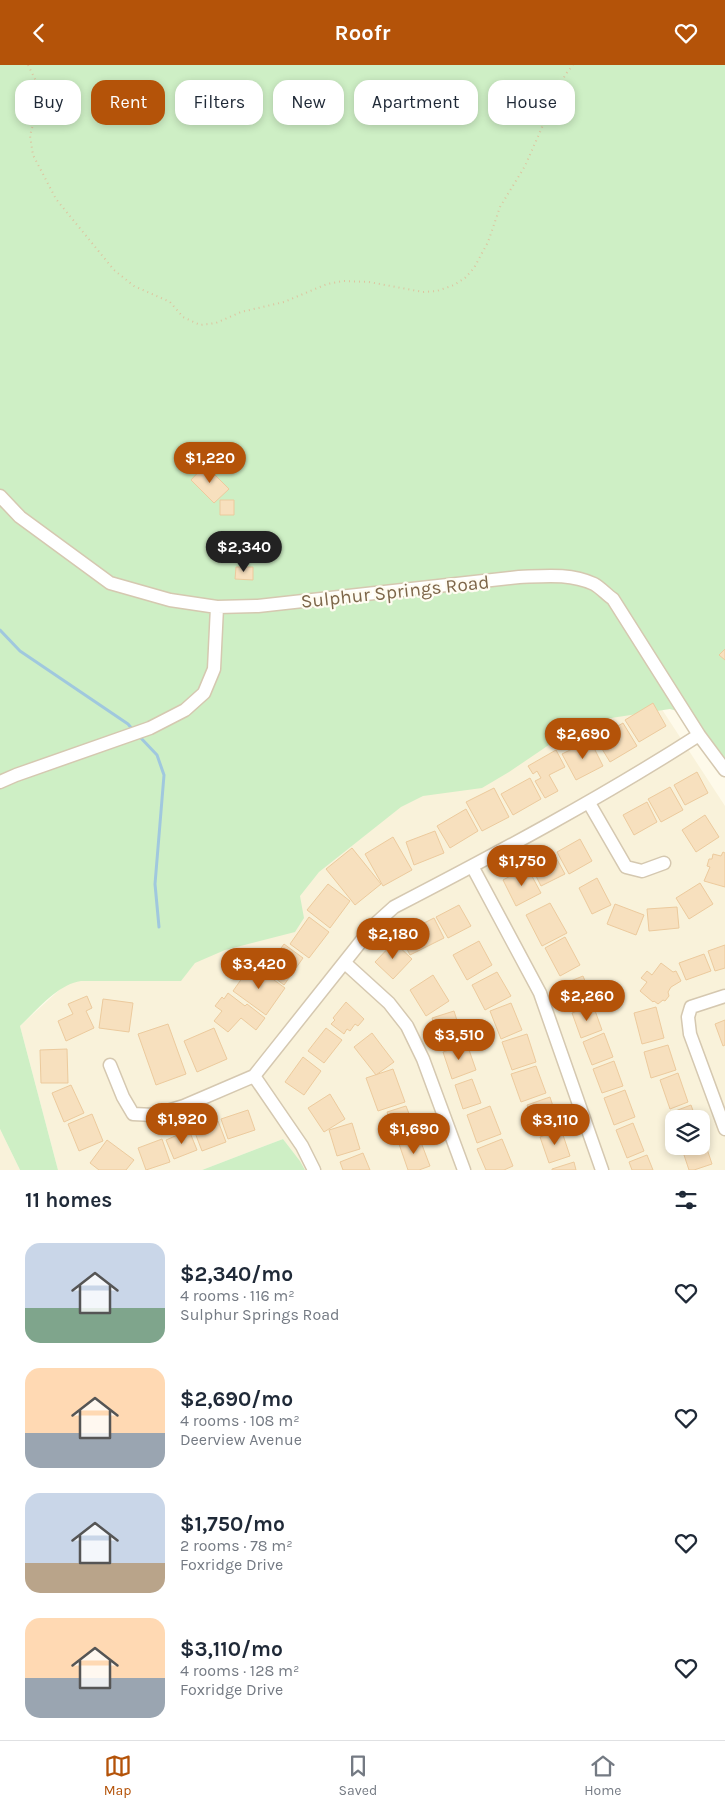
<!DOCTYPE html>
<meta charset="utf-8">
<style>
:root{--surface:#fff;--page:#f6f6f7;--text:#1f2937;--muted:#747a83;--line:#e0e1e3;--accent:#b45309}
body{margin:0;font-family:Karla,sans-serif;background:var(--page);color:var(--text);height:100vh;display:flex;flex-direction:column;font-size:19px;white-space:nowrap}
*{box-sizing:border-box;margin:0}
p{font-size:16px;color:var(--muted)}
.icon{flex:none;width:28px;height:28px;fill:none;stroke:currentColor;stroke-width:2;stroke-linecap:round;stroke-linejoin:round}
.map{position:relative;height:1105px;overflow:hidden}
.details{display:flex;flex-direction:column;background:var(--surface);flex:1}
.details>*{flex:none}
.banner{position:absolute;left:15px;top:15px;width:695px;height:45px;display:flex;gap:10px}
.controls{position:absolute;left:665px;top:1045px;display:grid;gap:10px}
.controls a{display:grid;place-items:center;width:45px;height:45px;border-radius:10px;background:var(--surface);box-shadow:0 2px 8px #0003;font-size:25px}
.price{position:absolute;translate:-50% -42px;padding:0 11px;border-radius:18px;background:var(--accent);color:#fff;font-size:16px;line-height:32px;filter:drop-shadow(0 1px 2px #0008)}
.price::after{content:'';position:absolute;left:50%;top:30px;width:15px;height:11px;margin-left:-8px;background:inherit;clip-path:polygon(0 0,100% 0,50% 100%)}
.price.current{background:#222;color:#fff}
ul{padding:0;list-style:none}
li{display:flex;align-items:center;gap:15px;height:125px;padding:0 25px}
li span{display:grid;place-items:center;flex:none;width:140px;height:100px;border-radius:15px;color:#555}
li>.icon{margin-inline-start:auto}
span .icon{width:60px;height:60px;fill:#fffc;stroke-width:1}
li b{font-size:21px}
h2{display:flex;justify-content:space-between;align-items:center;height:60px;padding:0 25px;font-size:21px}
.tag{padding:0 18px;border-radius:15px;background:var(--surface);box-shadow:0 2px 8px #0003;font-size:18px;line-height:45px}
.tag.current{background:var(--accent);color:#fff}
header{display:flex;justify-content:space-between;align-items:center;height:65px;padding:0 25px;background:var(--accent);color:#fff;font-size:22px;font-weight:700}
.dock{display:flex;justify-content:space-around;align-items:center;height:70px;border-top:1px solid var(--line);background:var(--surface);font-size:14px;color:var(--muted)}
.dock a{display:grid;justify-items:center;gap:2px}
.dock .current{color:var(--accent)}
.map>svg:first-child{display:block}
.residential{fill:#f9f2da;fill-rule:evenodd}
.green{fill:#ceefc5}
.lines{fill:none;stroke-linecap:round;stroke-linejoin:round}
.stream{stroke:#a0c8de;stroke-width:3}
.building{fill:#f7e0be;stroke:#ecca9d}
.minor-casing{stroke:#d5c8b0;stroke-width:15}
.path{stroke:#ddc4a0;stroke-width:2;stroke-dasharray:1 4;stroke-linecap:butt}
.minor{stroke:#fff;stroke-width:12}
.labels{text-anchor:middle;stroke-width:4.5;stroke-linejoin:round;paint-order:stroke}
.street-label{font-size:19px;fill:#7d6649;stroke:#fffcf2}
</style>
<header><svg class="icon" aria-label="back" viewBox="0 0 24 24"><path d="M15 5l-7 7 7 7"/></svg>Roofr<svg class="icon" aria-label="heart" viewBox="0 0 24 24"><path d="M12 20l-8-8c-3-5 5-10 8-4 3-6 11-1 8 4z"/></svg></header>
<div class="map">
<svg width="725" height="1105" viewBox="0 0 725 1105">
<rect width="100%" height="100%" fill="#fefaea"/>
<path class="residential" d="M 631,597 L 725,741 L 725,1105 L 305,1105 L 300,1096 L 283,1074 L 202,1105 L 58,1105 L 20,961 L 69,916 L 267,815 ZM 674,1054 L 701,1054 L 701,1081 L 674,1081 Z
M 0,1064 L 19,1103 L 20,1105 L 0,1105 Z"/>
<path class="green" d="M 0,0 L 725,0 L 725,698 L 692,650 L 670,644 L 585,657 L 571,665 L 509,707 L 482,723 L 423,731 L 401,742 L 319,807 L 300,831 L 304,853 L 295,867 L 225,885 L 195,898 L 181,916 L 81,916 C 58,919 36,946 20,961 L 58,1105 L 20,1105 L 0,1064 Z
M 283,1074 L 300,1096 L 305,1105 L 202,1105 Z"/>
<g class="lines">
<path class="stream" d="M 0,565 L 20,586 L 128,659 L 133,665
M 139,671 L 157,690 L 164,710 L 155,819 L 159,862"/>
</g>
<path class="building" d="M 205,400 L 229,424 L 214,438 L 191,415 Z
M 220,435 L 234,435 L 234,450 L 220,450 Z
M 236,502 L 253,502 L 253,515 L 235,514 Z
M 725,584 L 725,595 L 719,590 Z
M 653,638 L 666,661 L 639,677 L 625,655 Z
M 623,658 L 637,681 L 610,697 L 596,674 Z
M 590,675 L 603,701 L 576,715 L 562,689 Z
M 556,685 L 565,702 L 549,710 L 558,726 L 545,733 L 535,716 L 541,713 L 537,706 L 533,709 L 528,701 Z
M 697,707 L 708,728 L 685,740 L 674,720 Z
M 530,713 L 541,734 L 513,750 L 501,729 Z
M 670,722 L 683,745 L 661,757 L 648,734 Z
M 494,723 L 509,752 L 482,766 L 466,737 Z
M 647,737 L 657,757 L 634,770 L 623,750 Z
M 466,744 L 478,766 L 450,783 L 437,761 Z
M 705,750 L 719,772 L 696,787 L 682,765 Z
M 435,766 L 444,788 L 414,800 L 406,777 Z
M 393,772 L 412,805 L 383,821 L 365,789 Z
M 580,774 L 592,796 L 569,809 L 557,787 Z
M 352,783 L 381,819 L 355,840 L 326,804 Z
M 723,787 L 725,788 L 725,822 L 704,816 L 710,802 L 707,801 L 709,794 L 712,794 L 713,789 L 721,791 Z
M 554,789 L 565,809 L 541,821 L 531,801 Z
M 527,802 L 541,828 L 516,841 L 503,815 Z
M 597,813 L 611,840 L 592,849 L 579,823 Z
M 700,818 L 713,839 L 689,854 L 676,833 Z
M 328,819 L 350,836 L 330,863 L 307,845 Z
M 550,838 L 567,868 L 542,881 L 526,850 Z
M 615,839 L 644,850 L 636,870 L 607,859 Z
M 459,840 L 471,861 L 448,873 L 436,852 Z
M 677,842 L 679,863 L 649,866 L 647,844 Z
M 309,852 L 329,867 L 309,893 L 290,879 Z
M 434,853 L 444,873 L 410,890 L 400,870 Z
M 565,872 L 580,900 L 560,911 L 545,883 Z
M 479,876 L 492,900 L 467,915 L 453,890 Z
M 394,877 L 412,894 L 393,914 L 375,897 Z
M 284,879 L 303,893 L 284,920 L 265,905 Z
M 725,880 L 725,903 L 715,906 L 708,886 Z
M 704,889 L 711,906 L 686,915 L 679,898 Z
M 661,898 L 673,907 L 676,906 L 681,916 L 671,922 L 668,927 L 669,931 L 665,936 L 663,935 L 658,939 L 654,936 L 653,937 L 640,926 L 647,917 L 641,913 L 647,906 L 652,910 Z
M 252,899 L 285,923 L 266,950 L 233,926 Z
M 497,907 L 511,931 L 485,945 L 472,920 Z
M 433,910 L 449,936 L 426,951 L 410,925 Z
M 583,911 L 593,935 L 573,943 L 563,919 Z
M 228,928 L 245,941 L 247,939 L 265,953 L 256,965 L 241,953 L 228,967 L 214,956 L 222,946 L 215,941 L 222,932 L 224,934 Z
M 87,931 L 92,943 L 86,946 L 94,963 L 66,976 L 58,956 L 73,949 L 68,939 Z
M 103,934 L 133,938 L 129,967 L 99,963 Z
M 346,937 L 364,954 L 358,961 L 355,959 L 350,966 L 347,964 L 344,969 L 331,959 L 335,955 L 333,953 Z
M 511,938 L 522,965 L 501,974 L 490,946 Z
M 593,940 L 602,965 L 581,973 L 572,948 Z
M 656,942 L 664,973 L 642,979 L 634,948 Z
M 454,946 L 463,974 L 442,982 L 432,953 Z
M 725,955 L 725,980 L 723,981 L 715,959 Z
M 168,959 L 186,1009 L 156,1020 L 138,969 Z
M 214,963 L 227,994 L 197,1007 L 184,976 Z
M 326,963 L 342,975 L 324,998 L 308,986 Z
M 372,968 L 394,997 L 376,1010 L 354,982 Z
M 604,968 L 613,992 L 592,1000 L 583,977 Z
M 527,969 L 536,997 L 512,1005 L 502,977 Z
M 467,979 L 476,1005 L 452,1014 L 443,987 Z
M 668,980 L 676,1005 L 651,1013 L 644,987 Z
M 67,984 L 68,1018 L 41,1018 L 40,985 Z
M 303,992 L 321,1006 L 304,1030 L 285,1017 Z
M 614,996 L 623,1021 L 602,1028 L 593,1004 Z
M 536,1001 L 546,1028 L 521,1037 L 511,1009 Z
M 393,1004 L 405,1037 L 378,1046 L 366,1013 Z
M 678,1008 L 688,1037 L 670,1044 L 660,1015 Z
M 472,1014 L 481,1038 L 463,1044 L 455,1020 Z
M 71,1020 L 84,1048 L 64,1057 L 52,1028 Z
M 625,1025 L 635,1052 L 614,1060 L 604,1033 Z
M 330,1029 L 345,1054 L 324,1067 L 308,1043 Z
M 550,1032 L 559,1060 L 537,1067 L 527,1040 Z
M 691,1040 L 696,1054 L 674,1054 L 674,1059 L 670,1048 Z
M 406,1041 L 417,1069 L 397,1076 L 387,1047 Z
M 490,1041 L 501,1069 L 477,1078 L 467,1050 Z
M 248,1045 L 255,1065 L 228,1074 L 221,1054 Z
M 92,1049 L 103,1076 L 79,1086 L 68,1059 Z
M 218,1056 L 226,1077 L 202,1086 L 194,1065 Z
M 352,1058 L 360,1084 L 337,1091 L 329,1065 Z
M 633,1058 L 644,1086 L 627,1093 L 616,1065 Z
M 561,1064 L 570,1091 L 549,1098 L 540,1072 Z
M 189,1065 L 197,1085 L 174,1094 L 166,1075 Z
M 419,1072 L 430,1101 L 419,1105 L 408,1105 L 399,1079 Z
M 703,1072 L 712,1099 L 694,1105 L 689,1105 L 681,1081 L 701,1081 L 701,1073 Z
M 162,1074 L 170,1097 L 146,1105 L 138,1083 Z
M 502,1074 L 513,1101 L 504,1105 L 486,1105 L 477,1084 Z
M 107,1075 L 134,1095 L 126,1105 L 99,1105 L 90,1098 Z
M 363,1088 L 370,1105 L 343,1105 L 340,1097 Z
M 647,1090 L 653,1105 L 632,1105 L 629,1097 Z
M 574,1097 L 576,1105 L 552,1105 L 552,1104 Z"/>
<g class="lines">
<defs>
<path id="minor" d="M 0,431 L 20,452 L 110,518 L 170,535 L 217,542 L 258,541 L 519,512 C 545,511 570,508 594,519 C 601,523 607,530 613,534 L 699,670 L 725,705
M 0,717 L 16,710 L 150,663 L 185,645 L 204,628 L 214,604 L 217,542
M 589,738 L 626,802 L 642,806 L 664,798
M 472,801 L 540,928 L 602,1105
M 345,898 L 389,938 L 407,961 L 423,994 L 464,1105
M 725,931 L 691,942 L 688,952 L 690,969 L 725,1064
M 110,1000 L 123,1032 L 133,1049 L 154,1050 L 184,1041 L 254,1011 L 374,860 L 394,842 C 498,788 601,733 699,670
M 254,1011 L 302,1081 L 314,1105"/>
</defs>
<use href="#minor" class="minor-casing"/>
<path class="path" d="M 28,0 L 36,16 L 39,28 L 38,40 L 30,71 L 33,90 L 56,134 L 114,205 L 134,221 L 170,237 L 183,252 L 200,260 L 216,258 L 241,247 L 284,237 L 327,219 L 343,216 L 369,217 L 423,227 L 437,226 L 454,220 L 465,213 L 474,203 L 488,177 L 500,142 L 525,101 L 565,10 L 573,0"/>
<use href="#minor" class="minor"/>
</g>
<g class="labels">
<g class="street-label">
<text transform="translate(395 526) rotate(-6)" y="7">Sulphur Springs Road</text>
</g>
</g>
</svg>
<div class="controls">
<a><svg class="icon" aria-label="layers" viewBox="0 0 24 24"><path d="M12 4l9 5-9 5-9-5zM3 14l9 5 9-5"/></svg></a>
</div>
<b class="price" style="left:210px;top:419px">$1,220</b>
<b class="price current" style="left:244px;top:508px">$2,340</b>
<b class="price" style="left:583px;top:695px">$2,690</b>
<b class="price" style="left:522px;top:822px">$1,750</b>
<b class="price" style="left:393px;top:895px">$2,180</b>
<b class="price" style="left:259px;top:925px">$3,420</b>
<b class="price" style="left:587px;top:957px">$2,260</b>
<b class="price" style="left:459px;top:996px">$3,510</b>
<b class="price" style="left:182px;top:1080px">$1,920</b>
<b class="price" style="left:555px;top:1081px">$3,110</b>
<b class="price" style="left:414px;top:1090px">$1,690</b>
<div class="banner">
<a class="tag">Buy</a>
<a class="tag current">Rent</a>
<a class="tag">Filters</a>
<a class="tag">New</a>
<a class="tag">Apartment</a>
<a class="tag">House</a>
</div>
</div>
<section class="details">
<h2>11 homes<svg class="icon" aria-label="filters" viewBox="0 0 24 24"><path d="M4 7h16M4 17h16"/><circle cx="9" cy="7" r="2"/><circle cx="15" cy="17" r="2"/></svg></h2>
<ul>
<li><span style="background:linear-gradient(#c9d6e8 65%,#7fa58c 0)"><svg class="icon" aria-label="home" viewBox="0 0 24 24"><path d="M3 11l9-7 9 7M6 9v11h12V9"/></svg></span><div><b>$2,340/mo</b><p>4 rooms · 116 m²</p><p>Sulphur Springs Road</p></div><svg class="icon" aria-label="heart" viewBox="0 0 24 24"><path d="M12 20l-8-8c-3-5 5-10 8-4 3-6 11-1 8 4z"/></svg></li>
<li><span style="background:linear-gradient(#ffd9b3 65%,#9aa5b1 0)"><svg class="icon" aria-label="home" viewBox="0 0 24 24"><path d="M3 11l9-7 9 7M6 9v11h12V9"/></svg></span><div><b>$2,690/mo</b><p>4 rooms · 108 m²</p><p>Deerview Avenue</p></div><svg class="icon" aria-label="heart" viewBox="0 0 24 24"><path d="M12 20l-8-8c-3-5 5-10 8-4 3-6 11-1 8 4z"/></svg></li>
<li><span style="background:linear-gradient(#c9d6e8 70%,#b9a48a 0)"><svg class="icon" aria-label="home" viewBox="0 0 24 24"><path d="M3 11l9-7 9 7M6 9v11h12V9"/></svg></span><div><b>$1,750/mo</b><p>2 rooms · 78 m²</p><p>Foxridge Drive</p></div><svg class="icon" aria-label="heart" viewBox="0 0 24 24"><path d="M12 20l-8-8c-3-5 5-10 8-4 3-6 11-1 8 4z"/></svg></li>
<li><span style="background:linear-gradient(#ffd9b3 60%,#9aa5b1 0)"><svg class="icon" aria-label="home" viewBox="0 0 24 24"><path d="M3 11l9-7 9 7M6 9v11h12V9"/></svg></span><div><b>$3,110/mo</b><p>4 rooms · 128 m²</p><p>Foxridge Drive</p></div><svg class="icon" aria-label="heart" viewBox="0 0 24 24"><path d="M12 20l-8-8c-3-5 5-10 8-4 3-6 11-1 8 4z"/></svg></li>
</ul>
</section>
<nav class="dock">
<a class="current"><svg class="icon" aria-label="map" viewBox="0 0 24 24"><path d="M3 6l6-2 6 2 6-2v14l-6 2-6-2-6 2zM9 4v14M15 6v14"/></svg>Map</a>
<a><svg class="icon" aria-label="saved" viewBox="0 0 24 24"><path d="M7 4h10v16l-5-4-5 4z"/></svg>Saved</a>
<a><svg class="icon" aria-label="home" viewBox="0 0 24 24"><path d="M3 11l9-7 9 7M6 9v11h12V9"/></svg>Home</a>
</nav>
